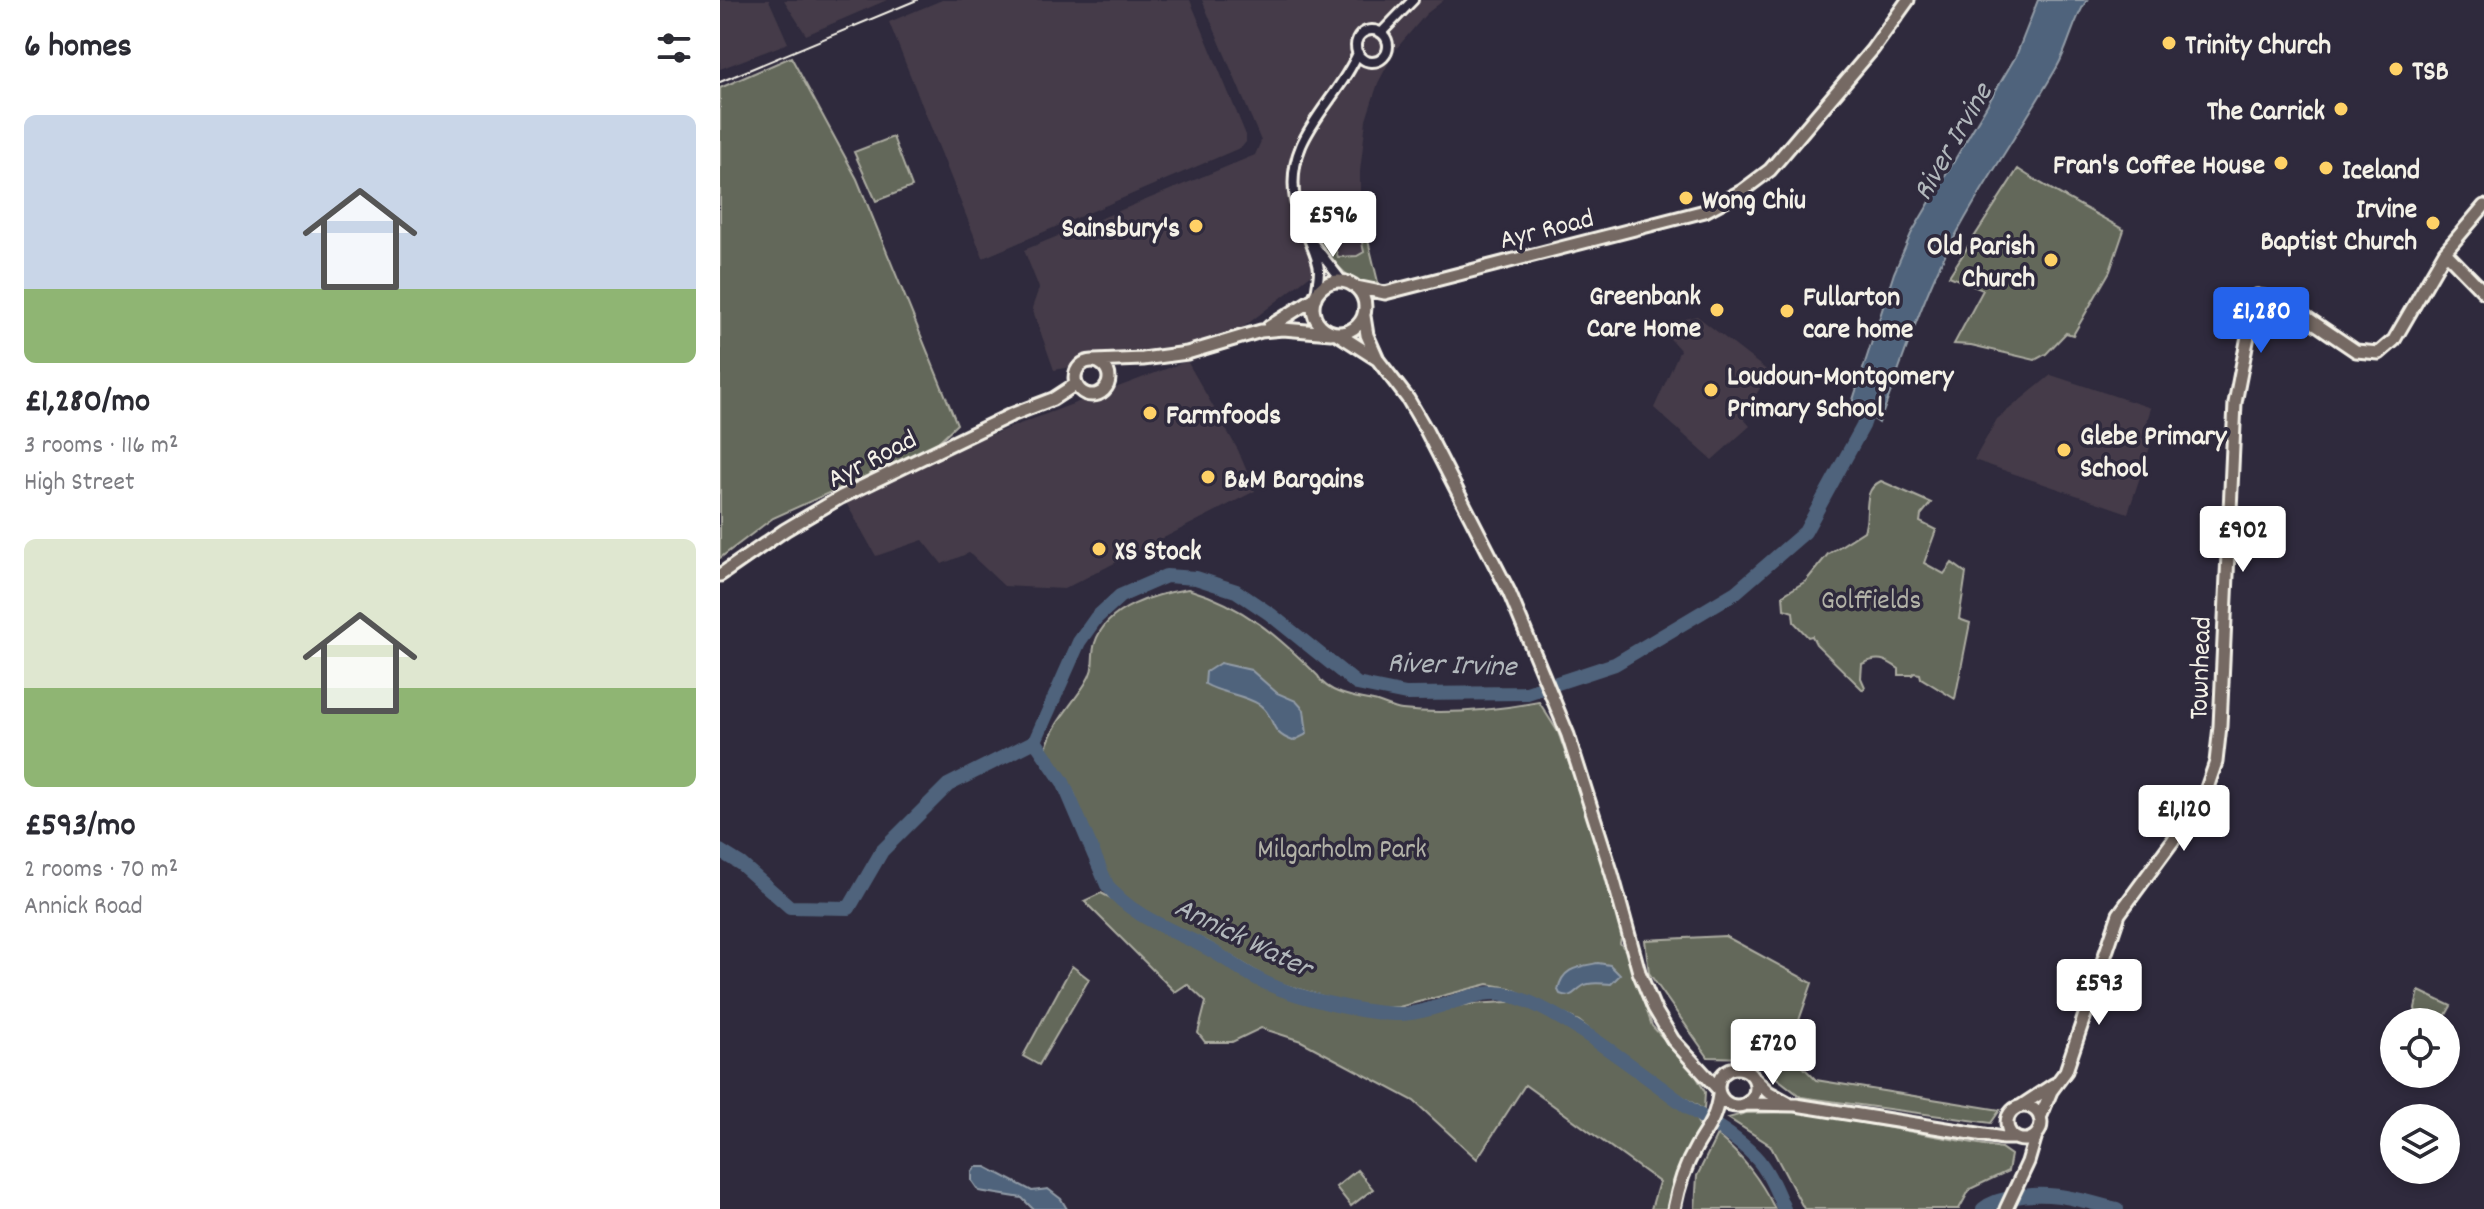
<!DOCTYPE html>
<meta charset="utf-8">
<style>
:root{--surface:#fff;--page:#f7f7f7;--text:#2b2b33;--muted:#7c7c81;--accent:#2563eb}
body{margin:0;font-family:Dekko,sans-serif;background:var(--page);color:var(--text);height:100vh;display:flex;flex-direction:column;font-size:30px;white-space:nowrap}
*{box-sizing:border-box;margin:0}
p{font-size:26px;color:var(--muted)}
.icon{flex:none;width:44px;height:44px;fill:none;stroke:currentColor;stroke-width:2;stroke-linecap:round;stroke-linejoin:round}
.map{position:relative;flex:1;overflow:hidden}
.side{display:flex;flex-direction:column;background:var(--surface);width:720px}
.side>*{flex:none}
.controls{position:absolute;left:1660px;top:1008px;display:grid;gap:16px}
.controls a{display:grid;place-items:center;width:80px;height:80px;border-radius:50%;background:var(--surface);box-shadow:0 4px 12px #0003;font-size:40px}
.price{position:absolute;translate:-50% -68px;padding:0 18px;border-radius:8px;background:#fff;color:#222;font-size:26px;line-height:52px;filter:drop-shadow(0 2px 4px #0008)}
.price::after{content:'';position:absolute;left:50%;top:48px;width:24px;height:18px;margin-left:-12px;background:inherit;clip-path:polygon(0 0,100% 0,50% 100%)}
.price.on{background:var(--accent);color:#fff}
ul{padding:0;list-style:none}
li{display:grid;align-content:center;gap:16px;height:424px;padding:0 24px}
li span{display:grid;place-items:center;height:248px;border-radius:12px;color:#555}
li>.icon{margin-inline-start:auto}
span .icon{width:144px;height:144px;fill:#fffc;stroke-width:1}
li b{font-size:34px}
h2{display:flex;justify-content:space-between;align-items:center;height:96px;padding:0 24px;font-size:34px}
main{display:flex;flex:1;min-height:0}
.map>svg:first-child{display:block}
.built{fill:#443b48}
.green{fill:#63685a;stroke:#acaca1;stroke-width:2}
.water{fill:#50637b;stroke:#929ca7;stroke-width:2}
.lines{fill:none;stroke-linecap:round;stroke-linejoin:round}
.river{stroke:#50637b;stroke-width:14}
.minor-casing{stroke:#f4f1e8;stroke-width:14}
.major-casing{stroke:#f4f1e8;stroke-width:17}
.minor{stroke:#2f2a3d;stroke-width:8}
.major{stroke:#756964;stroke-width:11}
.rail{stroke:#f4f1e8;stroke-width:2}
.poi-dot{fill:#ffd166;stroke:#2f2a3d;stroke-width:3}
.labels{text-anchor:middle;stroke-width:7;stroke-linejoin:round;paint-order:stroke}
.poi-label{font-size:28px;font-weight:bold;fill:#f4f1e8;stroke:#2f2a3d;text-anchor:start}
.street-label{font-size:28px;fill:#f4f1e8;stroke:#2f2a3d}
.park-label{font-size:28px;fill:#b3b3a8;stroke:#2f2a3d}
.water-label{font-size:30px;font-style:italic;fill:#b2b8bc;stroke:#2f2a3d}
</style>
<main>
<section class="side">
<h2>6 homes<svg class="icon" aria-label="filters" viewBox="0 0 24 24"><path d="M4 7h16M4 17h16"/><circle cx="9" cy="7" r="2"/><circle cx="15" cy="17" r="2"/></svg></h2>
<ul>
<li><span style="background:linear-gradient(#c9d6e8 70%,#8fb573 0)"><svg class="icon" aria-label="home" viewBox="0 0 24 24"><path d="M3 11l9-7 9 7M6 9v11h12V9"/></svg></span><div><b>£1,280/mo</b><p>3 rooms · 116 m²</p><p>High Street</p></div></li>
<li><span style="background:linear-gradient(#dfe7d0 60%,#8fb573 0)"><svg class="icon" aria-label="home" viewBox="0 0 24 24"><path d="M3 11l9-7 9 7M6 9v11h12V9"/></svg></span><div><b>£593/mo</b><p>2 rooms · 70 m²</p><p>Annick Road</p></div></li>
</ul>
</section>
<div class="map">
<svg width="1764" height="1209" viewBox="0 0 1764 1209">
<rect width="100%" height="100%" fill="#2f2a3d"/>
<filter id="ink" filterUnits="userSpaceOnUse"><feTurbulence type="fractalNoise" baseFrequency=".0125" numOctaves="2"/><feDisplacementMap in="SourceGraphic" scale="16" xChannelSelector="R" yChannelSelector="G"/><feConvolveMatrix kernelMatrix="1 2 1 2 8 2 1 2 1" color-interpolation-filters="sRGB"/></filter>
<g filter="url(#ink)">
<path class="built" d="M 0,0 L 49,0 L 68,43 L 0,69 Z
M 64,0 L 167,0 L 86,35 Z
M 222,0 L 470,0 L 526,135 L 526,142 L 522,147 L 263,258 L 169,22 Z
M 482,0 L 724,0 L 706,14 L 676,49 L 658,83 L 646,120 L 640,172 L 640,207 L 658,282 L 624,271 L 616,263 L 592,274 L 521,329 L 471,345 L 334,370 L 312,308 L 319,288 L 304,250 L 535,155 L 541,141 Z
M 977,316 L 1049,372 L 1023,418 L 1030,426 L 992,460 L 934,408 L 960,350 L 939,326 Z
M 467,361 L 518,450 L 535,491 L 344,589 L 284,586 L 249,553 L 222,564 L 203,540 L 156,556 L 125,501 L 228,451 Z
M 1331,375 L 1431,408 L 1422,438 L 1432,441 L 1408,513 L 1254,460 L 1277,419 Z"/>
<path class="green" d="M 71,57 L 137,179 L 237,424 L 215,445 L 53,518 L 0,558 L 0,88 Z
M 173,137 L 192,187 L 156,201 L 134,152 Z
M 1298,169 C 1332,192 1369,209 1404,230 L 1390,271 L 1353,335 L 1346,333 L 1326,354 L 1315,360 L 1251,345 L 1234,344 L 1263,290 L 1229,276 Z
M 640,207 L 658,282 C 656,282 647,285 645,284 C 623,280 590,235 588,213 L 591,210 L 593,212 L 590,215 L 596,226 L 602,224 L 610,234 L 618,257 L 637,256 L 644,252 L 636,213 Z
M 1161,481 L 1211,503 L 1201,515 L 1200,522 L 1216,530 L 1204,563 L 1224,574 L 1232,563 L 1246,573 L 1239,619 L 1250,623 L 1235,699 L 1201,678 L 1200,674 L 1194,673 L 1192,675 L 1179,675 L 1179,669 C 1165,659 1158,656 1142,664 L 1141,678 L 1145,687 L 1143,690 L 1096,644 L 1092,636 L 1088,637 L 1074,622 L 1073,612 L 1064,609 L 1063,595 L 1086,581 L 1108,554 L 1144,531 C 1151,514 1140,491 1161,481 Z
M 468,589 C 524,606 558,636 598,676 C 606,693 636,698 653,701 C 663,703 672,709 682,710 C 727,715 775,710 819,702 L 838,732 L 877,843 L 902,934 L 900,943 L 908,954 L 932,1026 L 974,1072 L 985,1092 L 984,1110 L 918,1068 L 859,1021 L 790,988 L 768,984 L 679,1007 L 662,1008 L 619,1001 L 552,981 L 488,942 L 430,915 L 394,889 L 380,863 L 354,793 L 326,748 C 334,722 351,706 365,684 C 377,666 370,659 375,643 C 386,607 436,594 468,589 Z
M 381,893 L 484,946 L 557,993 L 676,1014 L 752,1004 L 804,1001 L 900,1059 L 970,1109 L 981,1128 L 962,1177 L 955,1209 L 931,1209 L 939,1182 L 805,1085 L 757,1159 L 694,1101 L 581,1041 L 541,1028 L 512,1042 L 485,1042 L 478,1033 L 486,1002 L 467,984 L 455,992 L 364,901 Z
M 1005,936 L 1092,983 L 1068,1052 L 1096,1080 L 1280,1110 L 1271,1123 L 1081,1097 L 1031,1058 L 988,1057 L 929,973 L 925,940 Z
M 352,966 L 369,979 L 319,1065 L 303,1056 Z
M 1699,991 L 1731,1006 L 1722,1022 L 1697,1022 L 1695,1008 Z
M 1082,1112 L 1281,1148 L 1291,1155 L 1288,1171 L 1250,1189 L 1239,1209 L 1084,1209 L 1050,1145 L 1008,1118 L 1026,1113 Z
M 997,1135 C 1023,1157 1040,1179 1055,1209 L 975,1209 L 977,1176 Z
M 637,1170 L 653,1189 L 631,1206 L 616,1187 Z"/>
<path class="water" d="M 1318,0 L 1367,0 C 1353,20 1349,46 1337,67 C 1299,133 1255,195 1221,263 C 1196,315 1180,369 1159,423 L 1132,403 L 1174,273 L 1191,234 L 1296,56 Z
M 500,663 L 531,670 L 557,693 L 576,701 L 584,710 L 587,734 L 573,741 C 547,732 557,718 540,705 C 523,694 502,694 485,684 L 486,672 Z
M 878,963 L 890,965 L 900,975 L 891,984 C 883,984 870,981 863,986 C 853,992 853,999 840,994 L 838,990 C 842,968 857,967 878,963 Z
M 256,1167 L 266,1167 L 312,1191 L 328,1189 L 341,1199 L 347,1209 L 313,1209 L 302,1198 L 259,1191 L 252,1181 L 252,1172 Z"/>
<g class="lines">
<path class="river" d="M 315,741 L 343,782 L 387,885 C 411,916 450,929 483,946 C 505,957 524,973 546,983 C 578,998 646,1014 681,1014 C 713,1013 746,993 775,993 C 824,994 925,1077 966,1106 C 990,1123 1020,1138 1039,1161 C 1050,1175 1057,1192 1064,1209
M 0,851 L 21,864 L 70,907 L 129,908 L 162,851 L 228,785 L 315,741 L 359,642 L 376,618 L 400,596 L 446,576 L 476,578 L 516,591 L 550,614 L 637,684 L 686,694 L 807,693 L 895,664 L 1016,592 L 1085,532 L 1143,426 L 1152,399
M 1263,1209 C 1272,1202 1280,1200 1291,1198 C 1329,1189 1360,1200 1397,1209"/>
<defs>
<path id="minor" d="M636 46a16 16 0 1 1 32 0a16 16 0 1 1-32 0Z
M 661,33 L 693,0
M 594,245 L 622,281
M 596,294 C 597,287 599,278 599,270 C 598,252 579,223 575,200 C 564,136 615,106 638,53"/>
<path id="major" d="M 1725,252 L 1764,292
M593 307a26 26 0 1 1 52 0a26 26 0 1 1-52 0Z
M 636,287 L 665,293 L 985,211 L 1022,191 L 1050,170 L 1152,50 L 1188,0
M 644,316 L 647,335 L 658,360 L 688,399 L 706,430 L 789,592 L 848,735 L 892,874 L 919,972 L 934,1008 L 953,1040 L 997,1088
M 549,327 L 595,298
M 618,334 L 657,359
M 374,361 L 423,359 L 467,353 L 541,331 L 563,329 L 611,333
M355 378a17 17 0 1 1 34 0a17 17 0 1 1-34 0Z
M 0,575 L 65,530 L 121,497 L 291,415 L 333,399 L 356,384
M998 1087a19 19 0 1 1 38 0a19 19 0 1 1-38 0Z
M 1035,1079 L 1048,1092 L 1068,1103
M 1026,1104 L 1076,1105 L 1283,1138 L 1295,1138
M 1301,1106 L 1333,1085
M1287 1123a17 17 0 1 1 34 0a17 17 0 1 1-34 0Z
M 1320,1118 L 1331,1091 L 1346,1071 L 1399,914 L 1471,816 L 1486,791 L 1496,762 L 1500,726 L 1515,403 L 1535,300 L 1537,296 L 1555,299 L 1568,305 L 1636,351 L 1659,353 L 1674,340 L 1725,252 L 1764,206
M 954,1209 C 958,1188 965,1166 976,1147 C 988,1126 995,1121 999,1095
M 1286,1209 L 1308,1162 L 1316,1135"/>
</defs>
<use href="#minor" class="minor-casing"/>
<use href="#major" class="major-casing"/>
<use href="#minor" class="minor"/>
<use href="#major" class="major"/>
<path class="rail" d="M 0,82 L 197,0"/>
</g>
</g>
<g class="poi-dot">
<circle cx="1449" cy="43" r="8"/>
<circle cx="1676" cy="69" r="8"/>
<circle cx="1621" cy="109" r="8"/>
<circle cx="1561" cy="163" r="8"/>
<circle cx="1606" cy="168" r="8"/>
<circle cx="966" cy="198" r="8"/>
<circle cx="1713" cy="223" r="8"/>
<circle cx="476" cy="226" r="8"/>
<circle cx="1331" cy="260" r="8"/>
<circle cx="997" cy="310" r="8"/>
<circle cx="1067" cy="311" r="8"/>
<circle cx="991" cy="390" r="8"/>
<circle cx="430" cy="413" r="8"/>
<circle cx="1344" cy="450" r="8"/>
<circle cx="488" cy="477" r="8"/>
<circle cx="379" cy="549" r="8"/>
</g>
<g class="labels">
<g class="poi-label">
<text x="1465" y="53">Trinity Church</text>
<text x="1692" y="79">TSB</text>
<text x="1605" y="119" text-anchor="end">The Carrick</text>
<text x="1545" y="173" text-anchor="end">Fran's Coffee House</text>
<text x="1622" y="178">Iceland</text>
<text x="982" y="208">Wong Chiu</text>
<text x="1697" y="217" text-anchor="end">Irvine<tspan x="1697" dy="32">Baptist Church</tspan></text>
<text x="460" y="236" text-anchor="end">Sainsbury's</text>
<text x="1315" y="254" text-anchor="end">Old Parish<tspan x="1315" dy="32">Church</tspan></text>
<text x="981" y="304" text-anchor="end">Greenbank<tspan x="981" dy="32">Care Home</tspan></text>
<text x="1083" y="305">Fullarton<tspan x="1083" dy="32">care home</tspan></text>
<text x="1007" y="384">Loudoun-Montgomery<tspan x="1007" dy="32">Primary School</tspan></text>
<text x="446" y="423">Farmfoods</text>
<text x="1360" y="444">Glebe Primary<tspan x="1360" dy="32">School</tspan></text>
<text x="504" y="487">B&amp;M Bargains</text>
<text x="395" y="559">XS Stock</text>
</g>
<g class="street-label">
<text transform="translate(826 227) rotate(-14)" y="10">Ayr Road</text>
<text transform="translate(151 457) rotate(-27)" y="10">Ayr Road</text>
<text transform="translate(1478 668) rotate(-88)" y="10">Townhead</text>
</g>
<g class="park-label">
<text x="1151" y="608">Golffields</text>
<text x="622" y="857">Milgarholm Park</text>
</g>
<g class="water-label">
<text transform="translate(1231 141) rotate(-60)" y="10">River Irvine</text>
<text transform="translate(732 663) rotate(2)" y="10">River Irvine</text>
<text transform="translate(524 936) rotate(26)" y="10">Annick Water</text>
</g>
</g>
</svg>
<div class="controls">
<a><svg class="icon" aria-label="locate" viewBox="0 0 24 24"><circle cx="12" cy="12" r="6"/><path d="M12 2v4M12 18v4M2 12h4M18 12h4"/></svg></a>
<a><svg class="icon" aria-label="layers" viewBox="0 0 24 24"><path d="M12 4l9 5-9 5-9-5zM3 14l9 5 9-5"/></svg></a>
</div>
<b class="price" style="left:613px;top:259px">£596</b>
<b class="price on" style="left:1541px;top:355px">£1,280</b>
<b class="price" style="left:1523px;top:574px">£902</b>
<b class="price" style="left:1464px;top:853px">£1,120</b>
<b class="price" style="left:1379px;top:1027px">£593</b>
<b class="price" style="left:1053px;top:1087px">£720</b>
</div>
</main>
